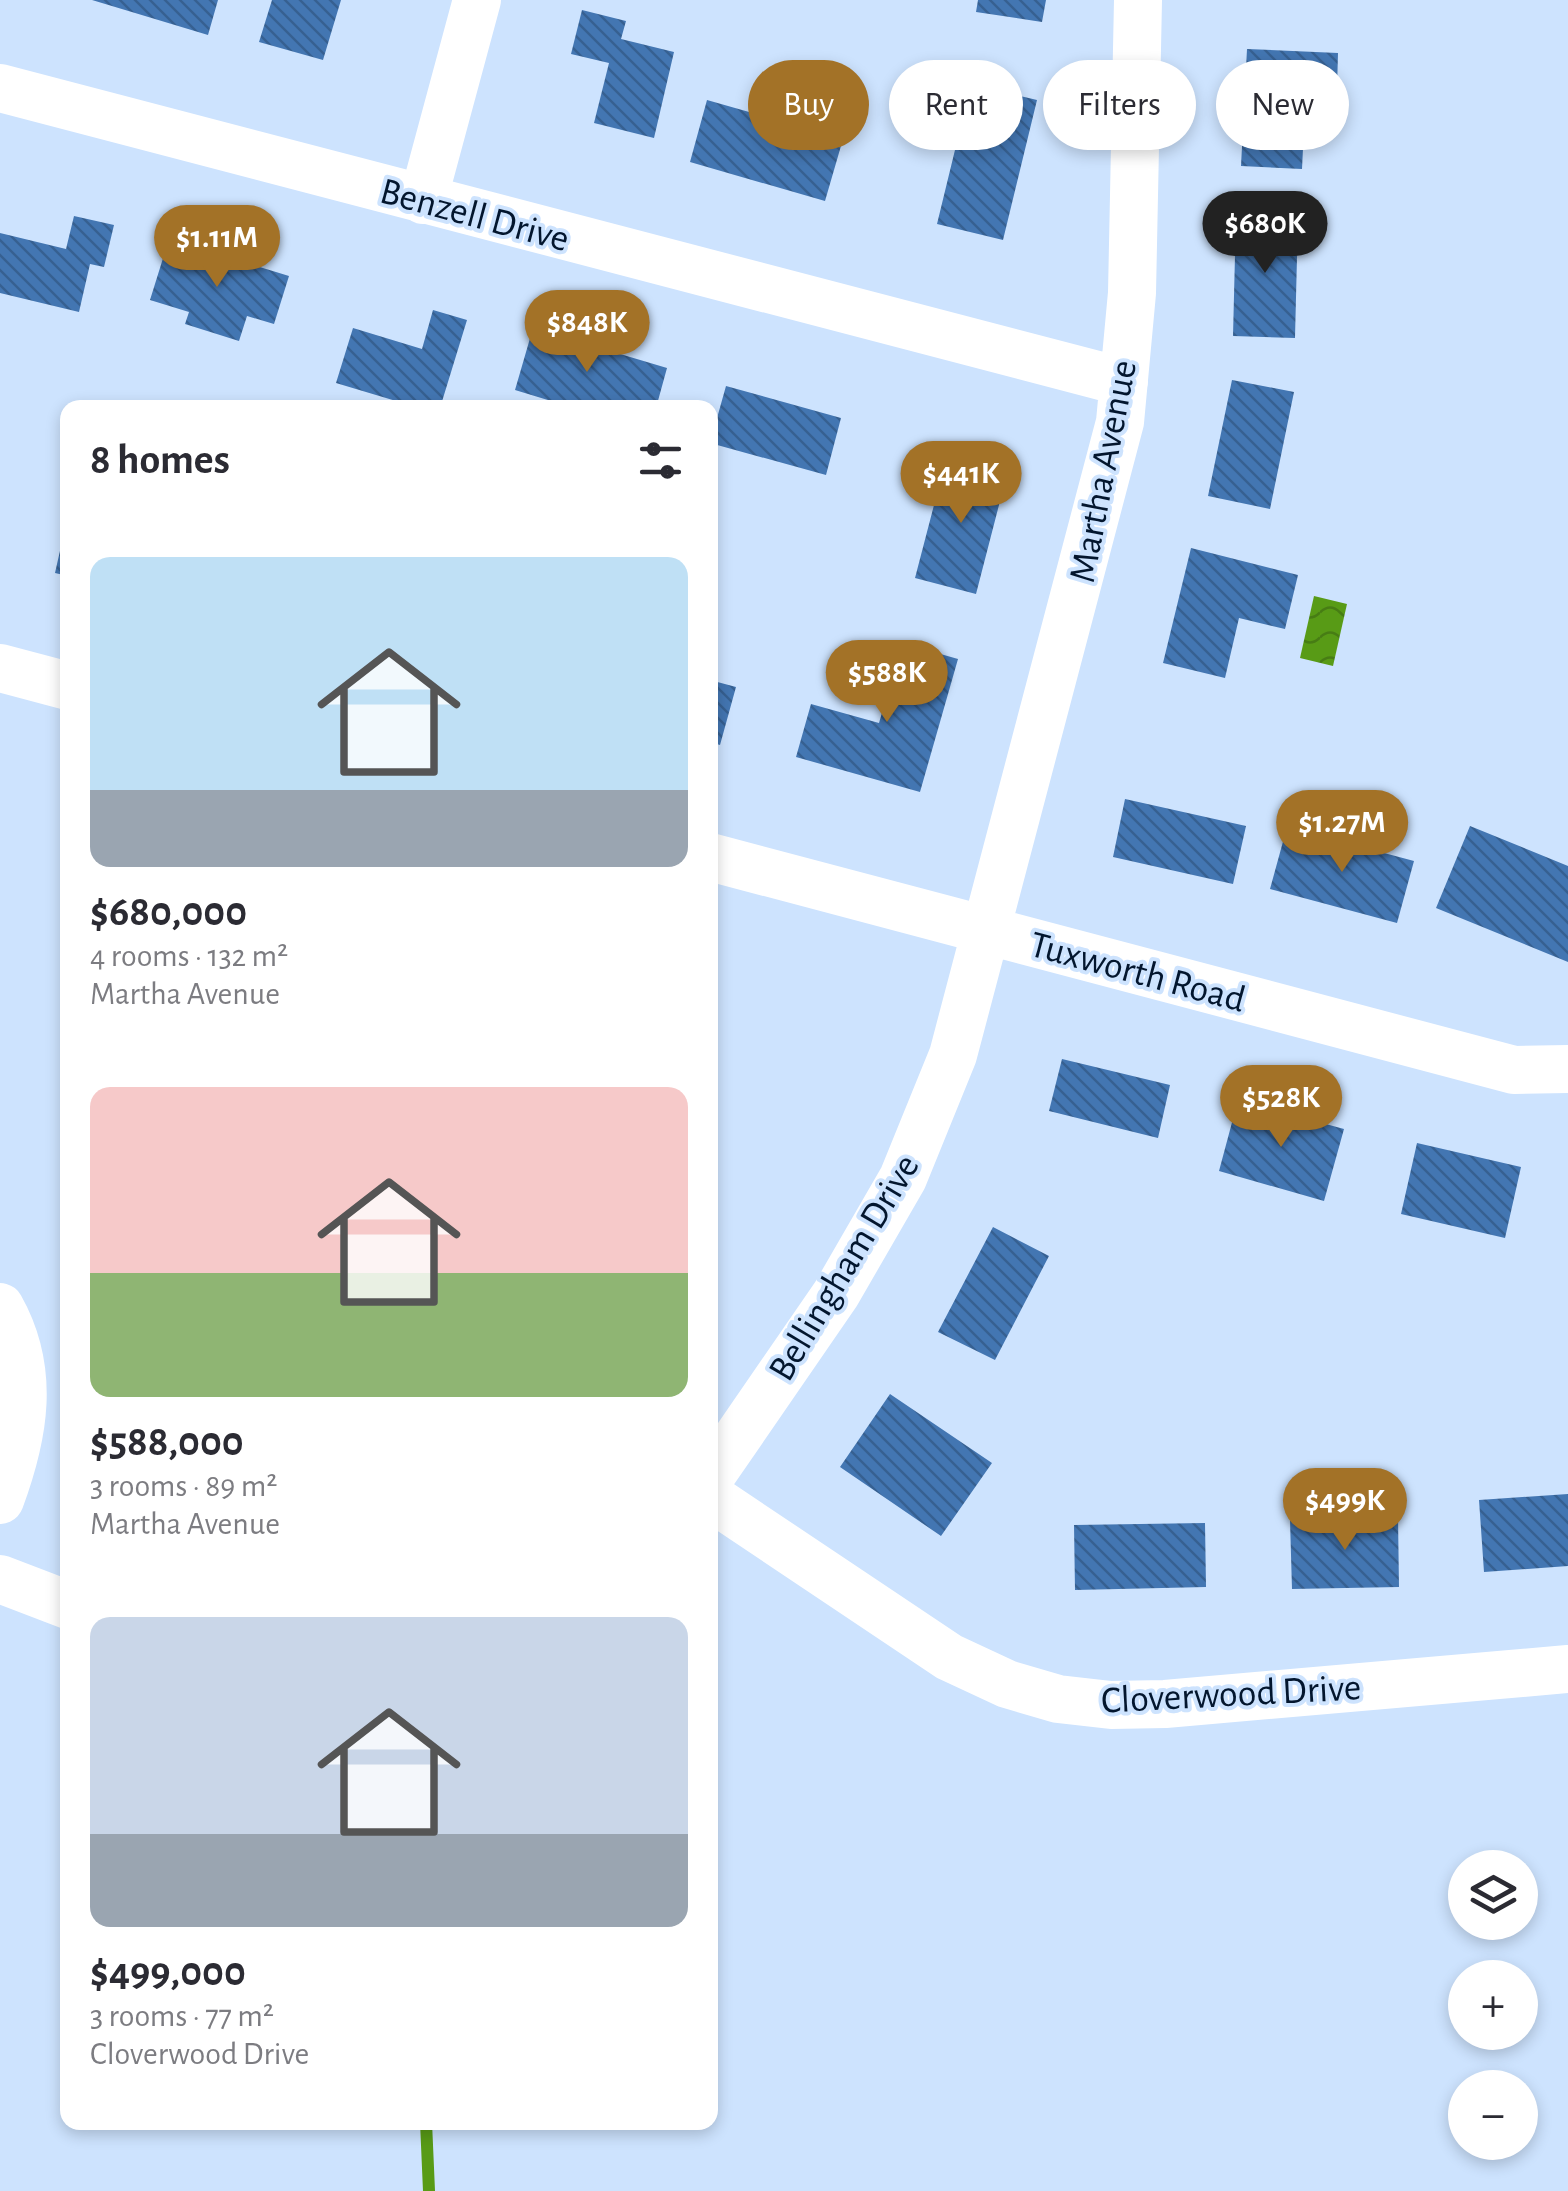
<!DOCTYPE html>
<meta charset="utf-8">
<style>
:root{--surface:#fff;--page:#f7f7f7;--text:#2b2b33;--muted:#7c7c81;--accent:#a37227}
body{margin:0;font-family:"Alegreya Sans",sans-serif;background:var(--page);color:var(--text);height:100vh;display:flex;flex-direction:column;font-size:38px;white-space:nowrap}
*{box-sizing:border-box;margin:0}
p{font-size:32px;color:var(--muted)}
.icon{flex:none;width:55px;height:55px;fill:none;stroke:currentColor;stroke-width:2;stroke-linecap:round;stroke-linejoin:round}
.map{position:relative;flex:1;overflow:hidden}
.side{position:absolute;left:60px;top:400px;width:658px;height:1730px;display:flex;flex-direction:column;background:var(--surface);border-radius:20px;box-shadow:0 5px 15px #0003}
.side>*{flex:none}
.banner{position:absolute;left:748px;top:60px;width:670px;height:90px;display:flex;gap:20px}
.buttons{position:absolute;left:1448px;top:1850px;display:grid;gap:20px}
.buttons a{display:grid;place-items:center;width:90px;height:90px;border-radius:50%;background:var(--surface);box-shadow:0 5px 15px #0003;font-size:50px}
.price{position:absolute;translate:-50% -85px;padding:0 22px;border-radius:35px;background:var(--accent);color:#fff;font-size:32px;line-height:65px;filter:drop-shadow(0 2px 5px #0008)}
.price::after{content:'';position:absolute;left:50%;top:60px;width:30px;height:22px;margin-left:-15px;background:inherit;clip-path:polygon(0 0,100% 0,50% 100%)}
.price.on{background:#222;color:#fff}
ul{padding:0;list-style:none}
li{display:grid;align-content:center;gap:20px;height:530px;padding:0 30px}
li span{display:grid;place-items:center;height:310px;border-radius:20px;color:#555}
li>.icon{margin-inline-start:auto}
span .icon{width:180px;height:180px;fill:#fffc;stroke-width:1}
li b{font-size:42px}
h2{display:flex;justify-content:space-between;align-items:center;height:120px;padding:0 30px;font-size:42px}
.chip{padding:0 35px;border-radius:45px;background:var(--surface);box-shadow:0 5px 15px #0003;font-size:35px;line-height:90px}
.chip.on{background:var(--accent);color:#fff}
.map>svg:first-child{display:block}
.water{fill:url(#water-waves)}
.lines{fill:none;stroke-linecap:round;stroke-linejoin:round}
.stream{stroke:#589b16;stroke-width:12}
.building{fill:url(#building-back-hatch)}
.street{stroke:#fff;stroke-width:48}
.labels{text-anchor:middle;stroke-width:8;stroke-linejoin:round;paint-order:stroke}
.street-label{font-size:38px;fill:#03162e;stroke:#cde3fe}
</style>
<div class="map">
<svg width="1568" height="2191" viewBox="0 0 1568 2191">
<defs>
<pattern id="water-waves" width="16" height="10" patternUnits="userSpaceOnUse" patternTransform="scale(2.5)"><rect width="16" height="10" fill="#589b16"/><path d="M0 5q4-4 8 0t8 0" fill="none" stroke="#477d14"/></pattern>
<pattern id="building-back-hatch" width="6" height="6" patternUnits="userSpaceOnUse" patternTransform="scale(2.5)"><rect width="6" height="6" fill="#4376b2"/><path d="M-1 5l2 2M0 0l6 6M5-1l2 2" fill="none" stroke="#366091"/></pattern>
</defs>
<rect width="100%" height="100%" fill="#cde3fe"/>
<path class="water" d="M 1314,596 L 1347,604 L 1333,666 L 1300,658 Z"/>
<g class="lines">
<path class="stream" d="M 426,2122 L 429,2191"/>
</g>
<path class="building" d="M 92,0 L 218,0 L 208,35 Z
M 272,0 L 341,0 L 323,60 L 259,42 Z
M 978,0 L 1046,0 L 1042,22 L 976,12 Z
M 582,10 L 626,21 L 621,39 L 674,52 L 654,138 L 594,123 L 609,63 L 571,54 Z
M 1247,49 L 1338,53 L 1337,89 L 1306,87 L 1302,169 L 1241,166 Z
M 971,84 L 1037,100 L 1003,240 L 937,224 Z
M 707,100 L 843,139 L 825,201 L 690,162 Z
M 1236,215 L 1298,217 L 1295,338 L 1233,336 Z
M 74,216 L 114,225 L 104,267 L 90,264 L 79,312 L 0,293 L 0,233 L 66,249 Z
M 169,239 L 289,276 L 274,324 L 247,316 L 239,341 L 185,324 L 189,312 L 150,300 Z
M 433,310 L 467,320 L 440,408 L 394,408 L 396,401 L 336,383 L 353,328 L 422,349 Z
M 533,328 L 667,368 L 656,408 L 574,408 L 515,390 Z
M 1232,380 L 1294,392 L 1270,509 L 1208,496 Z
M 726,386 L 841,418 L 826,475 L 710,443 Z
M 946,459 L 1007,474 L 976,594 L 915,578 Z
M 66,524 L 68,524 L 68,576 L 55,573 Z
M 1191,548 L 1298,575 L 1285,629 L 1239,618 L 1225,678 L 1163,663 Z
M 902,643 L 958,659 L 920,792 L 796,757 L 811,704 L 879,723 Z
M 710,680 L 736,687 L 720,745 L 710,742 Z
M 1125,799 L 1246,826 L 1233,884 L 1113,857 Z
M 1470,826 L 1568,866 L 1568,962 L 1436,908 Z
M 1287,827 L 1414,861 L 1397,923 L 1270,889 Z
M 1062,1059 L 1170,1085 L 1158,1138 L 1049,1111 Z
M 1238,1100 L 1344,1129 L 1324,1201 L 1219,1171 Z
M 1417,1143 L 1521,1167 L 1505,1238 L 1401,1214 Z
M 993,1227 L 1049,1256 L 995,1360 L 938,1332 Z
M 890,1394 L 992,1463 L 941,1536 L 840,1467 Z
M 1568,1494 L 1568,1566 L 1484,1572 L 1479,1500 Z
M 1398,1517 L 1399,1587 L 1292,1589 L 1290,1520 Z
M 1205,1523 L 1206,1587 L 1075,1590 L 1074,1525 Z"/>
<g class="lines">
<path class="street" d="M 0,88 L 1124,382
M 423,200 L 477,0
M 0,668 L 68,686
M 710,857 L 1514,1070 L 1568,1069
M 0,1307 C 36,1371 24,1435 0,1500
M 710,1477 L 836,1294 L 903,1178 L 953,1055 L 1120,422 L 1132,293 L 1138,0
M 710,1497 L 949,1657 L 1007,1684 L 1058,1699 L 1111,1705 L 1165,1704 L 1568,1669
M 0,1579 L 68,1605"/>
</g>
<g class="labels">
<g class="street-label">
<text transform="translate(475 214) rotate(15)" y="13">Benzell Drive</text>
<text transform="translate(1102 471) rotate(-79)" y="13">Martha Avenue</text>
<text transform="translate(1138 971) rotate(15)" y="13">Tuxworth Road</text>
<text transform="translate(843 1267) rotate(-59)" y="13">Bellingham Drive</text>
<text transform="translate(1231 1693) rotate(-3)" y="13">Cloverwood Drive</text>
</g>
</g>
</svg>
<div class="buttons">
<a><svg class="icon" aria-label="layers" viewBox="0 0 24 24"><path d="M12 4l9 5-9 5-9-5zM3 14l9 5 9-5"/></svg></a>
<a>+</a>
<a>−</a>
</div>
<b class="price on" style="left:1265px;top:276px">$680K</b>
<b class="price" style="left:217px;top:290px">$1.11M</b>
<b class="price" style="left:587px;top:375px">$848K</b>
<b class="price" style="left:961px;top:526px">$441K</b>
<b class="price" style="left:887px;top:725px">$588K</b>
<b class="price" style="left:1342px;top:875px">$1.27M</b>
<b class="price" style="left:1281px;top:1150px">$528K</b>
<b class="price" style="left:1345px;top:1553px">$499K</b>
<div class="banner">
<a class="chip on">Buy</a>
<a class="chip">Rent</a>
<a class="chip">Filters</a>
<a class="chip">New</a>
</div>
<section class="side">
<h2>8 homes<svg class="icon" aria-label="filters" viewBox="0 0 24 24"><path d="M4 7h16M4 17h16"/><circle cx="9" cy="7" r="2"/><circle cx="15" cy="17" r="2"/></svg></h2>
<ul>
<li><span style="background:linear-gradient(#bfe0f5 75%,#9aa5b1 0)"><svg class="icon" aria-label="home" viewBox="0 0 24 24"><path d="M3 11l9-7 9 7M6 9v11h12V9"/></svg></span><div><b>$680,000</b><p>4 rooms · 132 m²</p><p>Martha Avenue</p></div></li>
<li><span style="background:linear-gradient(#f6c9c9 60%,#8fb573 0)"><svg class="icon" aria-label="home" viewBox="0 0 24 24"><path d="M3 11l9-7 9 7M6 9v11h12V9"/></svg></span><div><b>$588,000</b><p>3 rooms · 89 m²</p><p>Martha Avenue</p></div></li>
<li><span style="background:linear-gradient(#c9d6e8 70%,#9aa5b1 0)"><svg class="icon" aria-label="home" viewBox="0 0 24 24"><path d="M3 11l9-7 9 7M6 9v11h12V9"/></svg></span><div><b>$499,000</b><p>3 rooms · 77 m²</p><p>Cloverwood Drive</p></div></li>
</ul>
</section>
</div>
